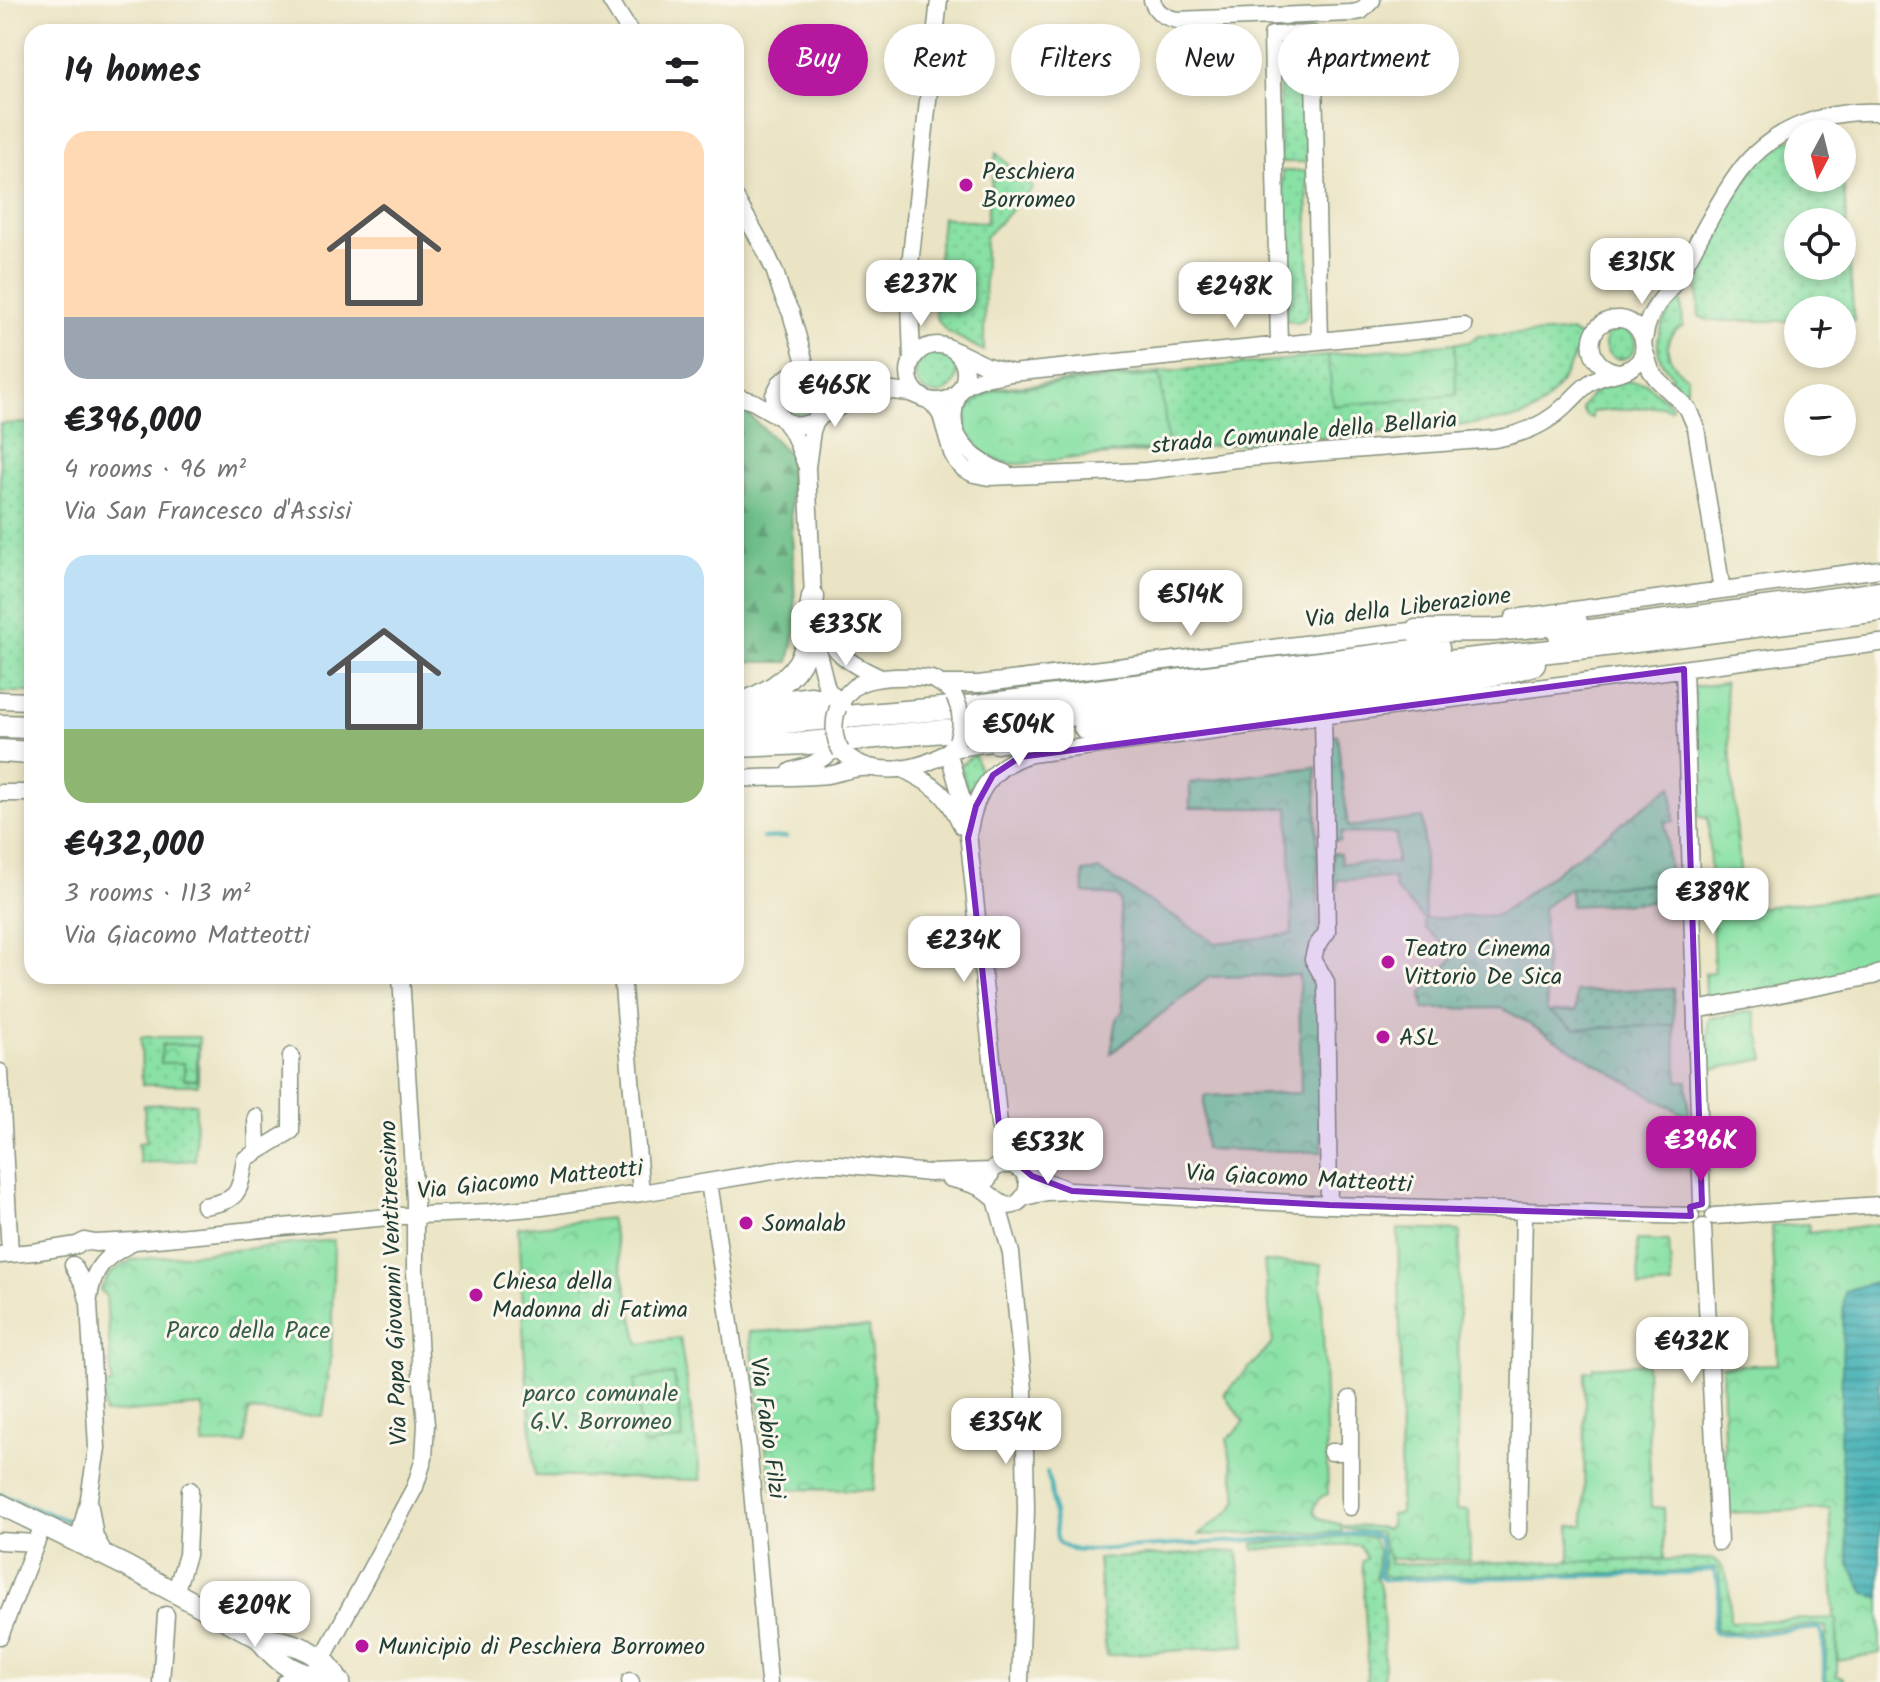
<!DOCTYPE html>
<meta charset="utf-8">
<style>
:root{--surface:#fff;--page:#f6f6f6;--text:#202124;--muted:#757577;--accent:#b5179e}
body{margin:0;font-family:Kalam,sans-serif;background:var(--page);color:var(--text);height:100vh;display:flex;flex-direction:column;font-size:30px;white-space:nowrap}
*{box-sizing:border-box;margin:0}
p{font-size:26px;color:var(--muted)}
.icon{flex:none;width:44px;height:44px;fill:none;stroke:currentColor;stroke-width:2;stroke-linecap:round;stroke-linejoin:round}
.map{position:relative;flex:1;overflow:hidden}
.sheet{position:absolute;left:24px;top:24px;width:720px;height:960px;display:flex;flex-direction:column;background:var(--surface);border-radius:24px;box-shadow:0 4px 12px #0003}
.sheet>*{flex:none}
.top-card{position:absolute;left:768px;top:24px;width:760px;height:72px;display:flex;gap:16px}
.needle{width:52px;rotate:187deg}
.controls{position:absolute;left:1784px;top:120px;display:grid;gap:16px}
.controls a{display:grid;place-items:center;width:72px;height:72px;border-radius:50%;background:var(--surface);box-shadow:0 4px 12px #0003;font-size:40px}
.price{position:absolute;translate:-50% -68px;padding:0 18px;border-radius:16px;background:#fff;color:#222;font-size:26px;line-height:52px;filter:drop-shadow(0 2px 4px #0008)}
.price::after{content:'';position:absolute;left:50%;top:48px;width:24px;height:18px;margin-left:-12px;background:inherit;clip-path:polygon(0 0,100% 0,50% 100%)}
.price.selected{background:var(--accent);color:#fff}
ul{padding:0;list-style:none}
li{display:grid;align-content:center;gap:16px;height:424px;padding:0 40px}
li span{display:grid;place-items:center;height:248px;border-radius:24px;color:#555}
li>.icon{margin-inline-start:auto}
span .icon{width:144px;height:144px;fill:#fffc;stroke-width:1}
li b{font-size:34px}
h2{display:flex;justify-content:space-between;align-items:center;height:96px;padding:0 40px;font-size:34px}
.chip{padding:0 28px;border-radius:36px;background:var(--surface);box-shadow:0 4px 12px #0003;font-size:28px;line-height:72px}
.chip.selected{background:var(--accent);color:#fff}
.map>svg:first-child{display:block}
.grass{fill:url(#grass-dots);stroke:#548f6c;stroke-width:2;fill-rule:evenodd}
.forest{fill:url(#forest-firs);stroke:#467e5f;stroke-width:2}
.park{fill:url(#park-crowns);stroke:#548f6c;stroke-width:2}
.pitch{fill:#89e1a5;stroke:#548f6c;stroke-width:2}
.water{fill:url(#water-rules);stroke:#2e7574;stroke-width:2}
.lines{fill:none;stroke-linecap:round;stroke-linejoin:round}
.stream{stroke:#3cadb3;stroke-width:4}
.minor-casing{stroke:#84907c;stroke-width:19}
.major-casing{stroke:#84907c;stroke-width:23}
.highway-casing{stroke:#84907c;stroke-width:25}
.minor{stroke:#fff;stroke-width:16}
.major{stroke:#fff;stroke-width:20}
.highway{stroke:#fff;stroke-width:22}
.minor-bridge-casing{stroke:#84907c;stroke-width:19;stroke-linecap:butt}
.minor-bridge{stroke:#fff;stroke-width:16}
.marked{fill:#7b2cbf;fill-opacity:0.2;stroke:#7b2cbf;stroke-width:6;stroke-linejoin:round}
.poi-dot{fill:#b5179e;stroke:#fbf7ec;stroke-width:3}
.labels{text-anchor:middle;stroke-width:6;stroke-linejoin:round;paint-order:stroke}
.poi-label{font-size:24px;fill:#1f3d34;stroke:#fbf7ec;text-anchor:start}
.street-label{font-size:24px;fill:#1f3d34;stroke:#fbf7ec}
.park-label{font-size:24px;fill:#345e4b;stroke:#fbf7ec}
</style>
<div class="map">
<svg width="1880" height="1682" viewBox="0 0 1880 1682">
<defs>
<pattern id="grass-dots" width="8" height="8" patternUnits="userSpaceOnUse" patternTransform="scale(2)"><rect width="8" height="8" fill="#89e1a5"/><path d="M2 2h.1M6 6h.1" fill="none" stroke="#76c28f" stroke-width="1.8" stroke-linecap="round"/></pattern>
<pattern id="forest-firs" width="22" height="20" patternUnits="userSpaceOnUse" patternTransform="scale(2)"><rect width="22" height="20" fill="#6ebf8a"/><path d="M5 1l3.5 6h-7zM16 11l3.5 6h-7z" fill="#5a9c72"/></pattern>
<pattern id="park-crowns" width="20" height="18" patternUnits="userSpaceOnUse" patternTransform="scale(2)"><rect width="20" height="18" fill="#89e1a5"/><path d="M2 6a3 3 0 1 1 6 0M12 15a3 3 0 1 1 6 0" fill="none" stroke="#76c28f"/></pattern>
<pattern id="water-rules" width="6" height="5" patternUnits="userSpaceOnUse" patternTransform="scale(2)"><rect width="6" height="5" fill="#3cadb3"/><path d="M0 2.5h6" fill="none" stroke="#328e92"/></pattern>
</defs>
<rect width="100%" height="100%" fill="#fbf7ec"/>
<filter id="ink" filterUnits="userSpaceOnUse"><feTurbulence type="fractalNoise" baseFrequency=".0125" numOctaves="2"/><feDisplacementMap in="SourceGraphic" scale="16" xChannelSelector="R" yChannelSelector="G"/><feConvolveMatrix kernelMatrix="1 2 1 2 8 2 1 2 1" color-interpolation-filters="sRGB"/></filter>
<filter id="wash" filterUnits="userSpaceOnUse"><feTurbulence type="fractalNoise" baseFrequency=".006" numOctaves="4" result="noise"/><feDisplacementMap in="SourceGraphic" scale="32" xChannelSelector="R" yChannelSelector="G"/><feGaussianBlur stdDeviation="1.8" result="paint"/><feColorMatrix in="noise" values="0 0 0 0 0 0 0 0 0 0 0 0 0 0 0 0 0 1.4 0 .05"/><feComposite in="paint" operator="in"/></filter>
<g filter="url(#wash)">
<rect width="100%" height="100%" fill="#eae4c4"/>
<path class="grass" d="M 1294,52 L 1305,59 L 1306,162 L 1280,162 L 1279,58 L 1282,53 Z
M 1798,136 L 1798,178 L 1842,178 L 1842,162 L 1854,321 L 1842,321 L 1842,310 L 1798,310 L 1798,321 L 1709,321 L 1699,316 L 1696,262 L 1713,230 L 1765,151 ZM 1798,222 L 1842,222 L 1842,266 L 1798,266 Z
M 996,153 L 1033,188 L 985,237 L 984,351 L 946,331 L 936,317 L 934,301 L 942,217 L 986,223 Z
M 1282,171 L 1307,171 L 1309,306 C 1308,316 1306,319 1297,323 L 1286,320 Z
M 1681,298 L 1683,326 C 1657,338 1668,364 1687,377 L 1687,389 L 1681,389 L 1670,379 L 1672,375 C 1646,350 1660,320 1681,298 Z
M1605 344a15 15 0 1 1 30 0a15 15 0 1 1-30 0Z
M 1570,332 L 1584,338 C 1569,365 1554,408 1522,417 C 1506,421 1488,422 1472,424 L 1004,464 L 966,438 C 960,412 964,402 987,389 L 1469,342 L 1477,336 Z
M915 373a21 21 0 1 1 42 0a21 21 0 1 1-42 0Z
M 1626,381 L 1646,383 L 1672,406 L 1671,409 L 1666,409 L 1664,406 L 1592,412 L 1592,418 L 1586,416 L 1582,409 C 1588,391 1608,384 1626,381 Z
M782 401a17 17 0 1 1 34 0a17 17 0 1 1-34 0Z
M 32,423 L 32,692 L 0,692 L 0,424 Z
M 974,754 L 983,779 L 972,805 L 960,766 Z
M 1670,883 L 1671,901 L 1571,906 L 1570,888 Z
M 1673,988 L 1674,1025 L 1575,1029 L 1547,1012 L 1576,1011 L 1576,992 Z
M 141,1037 L 199,1037 L 198,1085 L 142,1085 Z
M 196,1103 L 195,1160 L 140,1163 L 138,1143 L 146,1142 L 144,1105 Z
M 1359,1535 L 1373,1538 L 1378,1551 L 1376,1578 C 1387,1592 1383,1661 1384,1682 L 1366,1682 L 1368,1663 L 1362,1562 L 1367,1558 L 1359,1545 L 1321,1545 L 1254,1550 L 1253,1544 Z
M 1385,1544 L 1391,1564 L 1712,1559 C 1734,1569 1729,1601 1730,1622 L 1837,1618 L 1837,1676 L 1843,1677 L 1843,1682 L 1826,1682 L 1826,1627 L 1811,1625 L 1734,1632 L 1715,1629 L 1721,1598 L 1719,1570 L 1716,1568 L 1672,1572 L 1390,1577 L 1383,1575 L 1382,1573 Z
M 1238,1551 L 1246,1645 L 1106,1656 L 1098,1559 Z"/>
<path class="forest" d="M 736,410 L 745,411 L 789,454 L 796,629 L 789,662 L 736,662 Z"/>
<path class="park" d="M 1455,343 L 1456,395 L 1333,406 L 1328,355 Z
M 1160,375 L 1168,447 L 1021,464 C 994,464 985,456 966,438 L 967,410 L 982,397 L 999,389 Z
M 1725,683 L 1743,909 L 1880,894 L 1880,966 L 1877,968 L 1710,1000 L 1706,997 L 1705,973 L 1714,972 L 1708,818 L 1699,817 L 1693,687 Z
M 1330,734 L 1337,735 L 1348,827 L 1423,818 L 1425,919 L 1498,915 L 1672,786 L 1674,821 L 1665,822 L 1670,883 L 1570,888 L 1543,908 L 1547,1011 L 1575,1029 L 1674,1025 L 1678,1081 L 1687,1081 L 1689,1118 L 1502,1008 L 1424,1009 L 1422,993 L 1456,955 L 1425,928 L 1424,919 L 1395,889 L 1394,878 L 1337,880 L 1337,890 L 1333,888 L 1332,853 L 1340,854 L 1341,863 L 1396,863 L 1396,834 L 1341,833 L 1340,841 L 1332,841 Z
M 1316,767 L 1322,1152 L 1205,1149 L 1204,1096 L 1301,1093 L 1299,975 L 1209,977 L 1111,1053 L 1117,1019 L 1123,1011 L 1120,900 L 1116,896 L 1084,893 L 1083,872 L 1099,870 L 1216,943 L 1292,934 L 1289,808 L 1190,808 L 1190,783 Z
M 1754,1011 L 1765,1059 L 1709,1070 L 1708,1021 L 1711,1018 Z
M 162,1045 L 198,1045 L 196,1080 L 184,1079 L 184,1063 L 161,1063 Z
M 610,1218 L 639,1344 L 680,1338 L 701,1480 L 535,1476 L 524,1347 L 518,1228 Z
M 1809,1224 L 1808,1233 L 1880,1224 L 1880,1653 L 1838,1661 L 1837,1619 L 1834,1618 L 1830,1509 L 1726,1513 L 1722,1366 L 1778,1364 L 1771,1226 Z
M 1398,1229 L 1460,1231 L 1456,1510 L 1469,1511 L 1470,1560 L 1391,1559 L 1385,1549 L 1380,1533 L 1345,1529 L 1344,1526 L 1377,1527 L 1386,1529 L 1390,1525 L 1391,1514 L 1400,1513 L 1401,1381 Z
M 334,1240 L 331,1359 L 323,1416 L 248,1411 L 245,1444 L 203,1445 L 203,1406 L 104,1414 L 103,1386 L 112,1385 L 106,1296 L 100,1290 L 110,1273 L 132,1260 Z
M 1637,1240 L 1669,1241 L 1672,1286 L 1639,1288 Z
M 1264,1262 L 1321,1264 L 1328,1494 C 1316,1497 1308,1512 1321,1519 C 1327,1522 1335,1522 1341,1525 L 1342,1532 L 1199,1535 L 1232,1509 L 1238,1499 L 1227,1439 L 1235,1433 L 1244,1422 L 1224,1394 L 1273,1343 Z
M 869,1327 L 876,1415 L 874,1490 L 772,1489 L 749,1332 Z
M 1646,1363 L 1651,1507 L 1664,1508 L 1664,1559 L 1570,1562 L 1570,1526 L 1584,1525 L 1585,1371 L 1592,1371 L 1593,1367 Z"/>
<path class="pitch" d="M 674,1374 L 683,1439 L 643,1445 L 634,1380 Z"/>
<path class="water" d="M 1880,1280 L 1880,1599 L 1865,1593 L 1849,1565 L 1840,1444 L 1844,1291 Z"/>
<g class="lines">
<path class="stream" d="M 763,838 L 786,837
M 1047,1472 L 1051,1489 L 1057,1539 C 1063,1552 1080,1549 1093,1550 L 1366,1533 L 1378,1537 C 1384,1550 1379,1563 1379,1576 L 1385,1580 L 1676,1574 L 1713,1570 C 1724,1586 1717,1610 1712,1627 L 1715,1633 L 1742,1635 L 1818,1628 L 1821,1630 L 1823,1637 L 1824,1682
M 0,1494 L 76,1524"/>
</g>
</g>
<g filter="url(#ink)">
<g class="lines">
<defs>
<path id="minor" d="M 610,0 L 630,32
M 1152,0 C 1156,13 1165,17 1177,20 L 1351,13 L 1361,11 L 1372,0
M 736,199 L 765,250 L 775,272 L 782,294 L 791,313 L 807,370 L 821,386 L 825,396 L 823,411 L 813,422 L 798,426 L 783,420
M 1644,340 C 1645,332 1647,324 1650,317 C 1655,305 1664,297 1671,287 C 1677,278 1682,269 1687,261 C 1704,231 1719,199 1740,171 C 1772,128 1827,109 1880,112
M909 373a28 28 0 1 1 56 0a28 28 0 1 1-56 0Z
M 1279,345 L 1272,35 L 1313,34 L 1320,341
M 1644,349 L 1651,371 L 1657,379 L 1688,409 L 1696,428 L 1722,590
M 956,351 L 987,366 L 1009,372
M 912,359 L 909,274 L 939,0
M 736,396 L 754,402 L 780,417
M 928,400 L 934,405 L 941,415 L 952,453 L 957,462 L 964,469 L 974,474 L 989,477 L 1146,471 L 1236,459 L 1494,439 C 1520,435 1546,425 1566,405 C 1575,397 1582,387 1593,381 C 1606,374 1623,374 1634,366 C 1652,352 1643,321 1620,319 C 1584,317 1580,368 1620,372
M 806,465 L 794,435 L 775,409 L 774,395 L 780,383 L 789,376 L 803,374 L 811,377 L 837,393 L 858,397
M 1005,473 C 979,463 949,443 954,411 C 955,403 957,394 963,388 C 975,378 996,376 1011,373 L 1464,326
M 819,614 C 829,651 847,663 881,678
M 1513,618 L 1880,569
M 1684,669 L 1702,1204
M 942,684 L 978,684 L 1426,629
M 0,700 L 32,701
M 840,703 L 827,689 L 815,641 L 807,467 L 812,431 L 815,423 L 821,416 L 858,397 L 892,391 L 910,393 L 924,399
M 838,708 C 843,698 849,689 859,684 C 874,676 915,675 931,679 C 938,681 943,685 948,689
M 1323,716 L 1327,932 L 1316,947 L 1313,959 L 1326,982 L 1329,1205
M 950,749 L 997,742 L 1008,743
M 841,751 C 849,758 858,764 869,767 C 895,774 933,766 953,747
M 948,751 L 966,814 L 999,1125 L 1009,1153 L 1019,1168
M 901,768 C 935,786 945,790 962,826
M 791,771 L 813,764 L 833,751
M 736,779 C 766,777 797,778 827,775 C 843,773 853,766 871,768
M 0,793 L 32,793
M 968,838 C 973,797 989,765 1031,754 L 1880,643
M 622,976 L 641,1193
M 1696,1010 L 1873,976 L 1880,973
M 0,1072 L 10,1254
M 256,1117 L 257,1152
M 949,1178 C 960,1181 971,1183 981,1188 C 994,1195 1008,1219 1024,1196 C 1030,1188 1028,1180 1023,1172
M 988,1180 L 993,1169 L 1001,1165 L 1012,1165 L 1032,1176 L 1063,1188
M 709,1182 L 748,1445 L 769,1682
M 1024,1197 L 1047,1192 L 1072,1191 L 1329,1205 L 1691,1216
M 997,1203 L 1011,1253 L 1024,1390 L 1026,1510 L 1020,1682
M 204,1206 C 240,1200 239,1193 245,1159 L 291,1131 L 291,1056
M 1714,1216 L 1880,1205
M 1703,1227 L 1719,1542
M 0,1255 L 33,1252 L 77,1245 L 85,1241 L 95,1243 L 135,1241 L 399,1216 L 489,1212 L 542,1207 L 641,1193 L 816,1164 L 839,1164 L 929,1173 L 991,1171
M 73,1265 L 84,1285 L 89,1303 L 97,1448 L 89,1498 L 78,1542
M 89,1298 C 93,1268 104,1257 130,1244
M 1350,1399 L 1350,1507
M 1331,1452 L 1350,1452
M 90,1507 L 95,1537 L 106,1556
M 1518,1531 L 1524,1211
M 0,1541 L 36,1543
M 175,1593 L 187,1555 L 190,1490
M 0,1636 L 43,1525
M 630,1681 L 631,1682
M 161,1682 L 166,1615
M 285,1682 C 295,1673 309,1678 318,1667 L 415,1487 L 424,1458 L 426,1424 L 421,1374 L 415,1271 L 415,1201 L 401,976"/>
<path id="major" d="M 0,1504 L 126,1566 L 259,1638 C 288,1641 325,1650 337,1680
M 259,1638 C 274,1659 290,1671 315,1677 C 324,1678 332,1679 340,1682"/>
<path id="highway" d="M 1416,631 L 1494,630 L 1576,622
M 1560,635 L 1880,593
M 754,706 L 811,698 L 839,705
M 736,707 C 761,696 793,682 804,653 C 809,637 810,614 813,597
M 0,726 L 32,727
M 736,726 L 976,706 L 1438,648
M 1085,728 L 1446,683 L 1510,671 L 1534,664
M 997,742 L 1051,733
M 736,746 L 808,743 L 978,728 L 1429,664 L 1597,646 L 1880,610
M 0,751 L 32,753"/>
</defs>
<use href="#minor" class="minor-casing"/>
<use href="#major" class="major-casing"/>
<use href="#highway" class="highway-casing"/>
<use href="#minor" class="minor"/>
<use href="#major" class="major"/>
<use href="#highway" class="highway"/>
<defs>
<path id="minor-bridge" d="M 954,696 C 962,711 963,725 957,741
M 838,708 C 833,722 833,738 841,751"/>
</defs>
<use href="#minor-bridge" class="minor-bridge-casing"/>
<use href="#minor-bridge" class="minor-bridge"/>
</g>
</g>
<path class="marked" d="M 1684,669 L 1702,1204 L 1690,1207 L 1691,1216 L 1329,1205 L 1072,1191 L 1032,1176 L 1012,1159 L 999,1125 L 968,838 L 976,806 L 993,775 L 1020,757 Z"/>
<g class="poi-dot">
<circle cx="966" cy="185" r="8"/>
<circle cx="1388" cy="962" r="8"/>
<circle cx="1383" cy="1037" r="8"/>
<circle cx="746" cy="1223" r="8"/>
<circle cx="476" cy="1295" r="8"/>
<circle cx="362" cy="1646" r="8"/>
</g>
<g class="labels">
<g class="poi-label">
<text x="982" y="179">Peschiera<tspan x="982" dy="28">Borromeo</tspan></text>
<text x="1404" y="956">Teatro Cinema<tspan x="1404" dy="28">Vittorio De Sica</tspan></text>
<text x="1399" y="1045">ASL</text>
<text x="762" y="1231">Somalab</text>
<text x="492" y="1289">Chiesa della<tspan x="492" dy="28">Madonna di Fatima</tspan></text>
<text x="378" y="1654">Municipio di Peschiera Borromeo</text>
</g>
<g class="street-label">
<text transform="translate(1304 432) rotate(-5)" y="8">strada Comunale della Bellaria</text>
<text transform="translate(1408 607) rotate(-7)" y="8">Via della Liberazione</text>
<text transform="translate(1299 1178) rotate(3)" y="8">Via Giacomo Matteotti</text>
<text transform="translate(530 1179) rotate(-6)" y="8">Via Giacomo Matteotti</text>
<text transform="translate(393 1283) rotate(-92)" y="8">Via Papa Giovanni Ventitreesimo</text>
<text transform="translate(768 1428) rotate(82)" y="8">Via Fabio Filzi</text>
</g>
<g class="park-label">
<text x="248" y="1338">Parco della Pace</text>
<text x="601" y="1401">parco comunale<tspan x="601" dy="28">G.V. Borromeo</tspan></text>
</g>
</g>
</svg>
<div class="controls">
<a><svg class="needle" viewBox="-14 -14 28 28"><path d="M0-13l5 13h-10z" fill="#e53935"/><path d="M0 13l5-13h-10z" fill="#757577"/></svg></a>
<a><svg class="icon" aria-label="locate" viewBox="0 0 24 24"><circle cx="12" cy="12" r="6"/><path d="M12 2v4M12 18v4M2 12h4M18 12h4"/></svg></a>
<a>+</a>
<a>−</a>
</div>
<b class="price" style="left:1642px;top:306px">€315K</b>
<b class="price" style="left:921px;top:328px">€237K</b>
<b class="price" style="left:1235px;top:330px">€248K</b>
<b class="price" style="left:835px;top:429px">€465K</b>
<b class="price" style="left:1191px;top:638px">€514K</b>
<b class="price" style="left:846px;top:668px">€335K</b>
<b class="price" style="left:1019px;top:768px">€504K</b>
<b class="price" style="left:1713px;top:936px">€389K</b>
<b class="price" style="left:964px;top:984px">€234K</b>
<b class="price selected" style="left:1701px;top:1184px">€396K</b>
<b class="price" style="left:1048px;top:1186px">€533K</b>
<b class="price" style="left:1692px;top:1385px">€432K</b>
<b class="price" style="left:1006px;top:1466px">€354K</b>
<b class="price" style="left:255px;top:1649px">€209K</b>
<div class="top-card">
<a class="chip selected">Buy</a>
<a class="chip">Rent</a>
<a class="chip">Filters</a>
<a class="chip">New</a>
<a class="chip">Apartment</a>
</div>
<section class="sheet">
<h2>14 homes<svg class="icon" aria-label="filters" viewBox="0 0 24 24"><path d="M4 7h16M4 17h16"/><circle cx="9" cy="7" r="2"/><circle cx="15" cy="17" r="2"/></svg></h2>
<ul>
<li><span style="background:linear-gradient(#ffd9b3 75%,#9aa5b1 0)"><svg class="icon" aria-label="home" viewBox="0 0 24 24"><path d="M3 11l9-7 9 7M6 9v11h12V9"/></svg></span><div><b>€396,000</b><p>4 rooms · 96 m²</p><p>Via San Francesco d'Assisi</p></div></li>
<li><span style="background:linear-gradient(#bfe0f5 70%,#8fb573 0)"><svg class="icon" aria-label="home" viewBox="0 0 24 24"><path d="M3 11l9-7 9 7M6 9v11h12V9"/></svg></span><div><b>€432,000</b><p>3 rooms · 113 m²</p><p>Via Giacomo Matteotti</p></div></li>
</ul>
</section>
</div>
